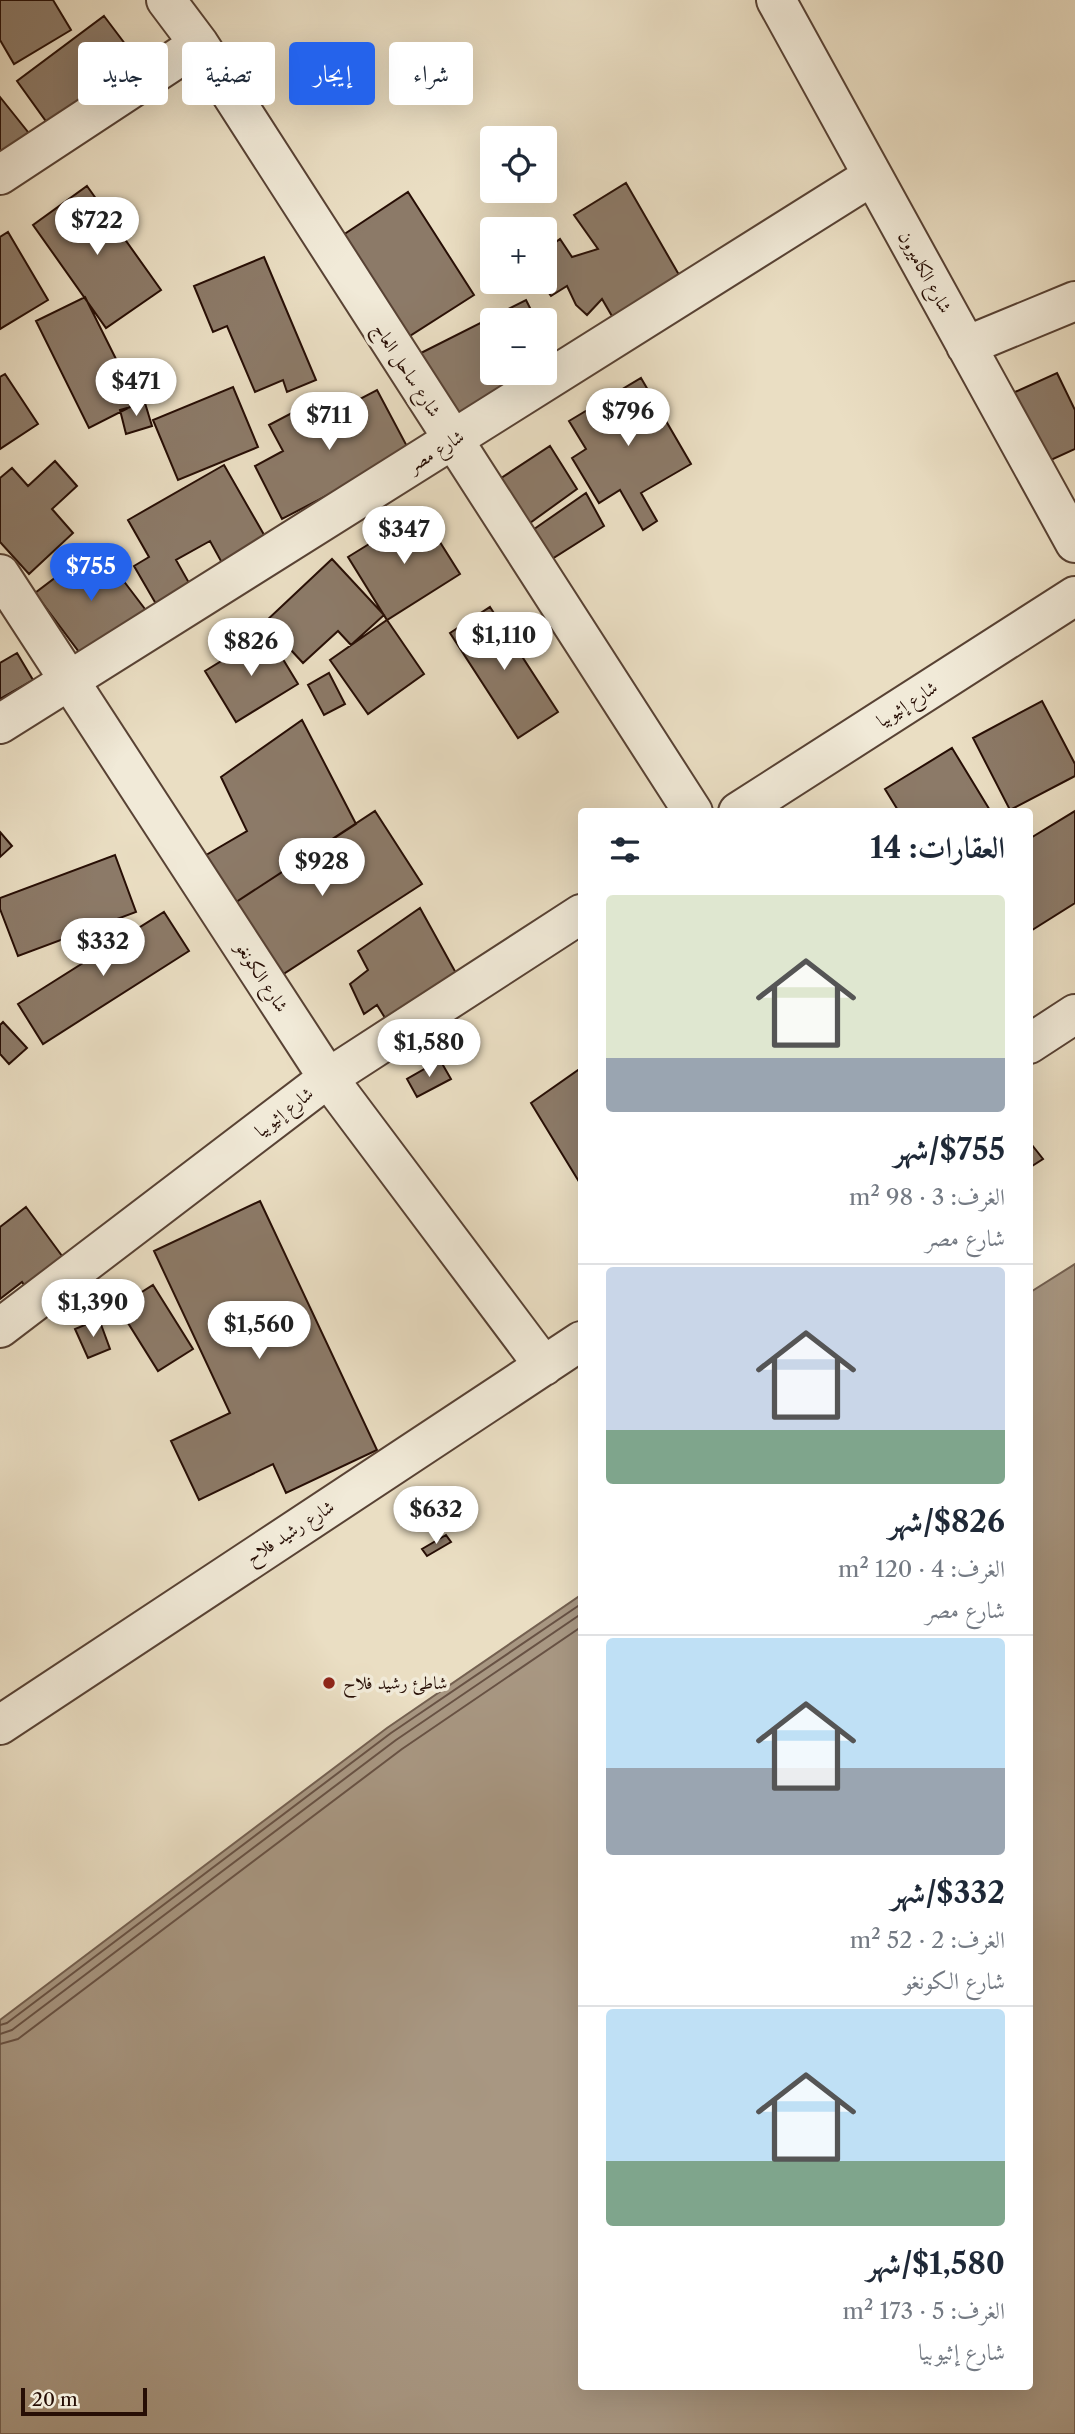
<!DOCTYPE html>
<html lang="ar">
<meta charset="utf-8">
<style>
:root{--surface:#fff;--page:#f6f6f7;--text:#1f2937;--muted:#747a83;--line:#e0e1e3;--accent:#2563eb}
body{margin:0;font-family:"Libre Caslon Text",Amiri,serif;background:var(--page);color:var(--text);direction:rtl;height:100vh;display:flex;flex-direction:column;font-size:26px;white-space:nowrap}
*{box-sizing:border-box;margin:0}
p{font-size:23px;color:var(--muted)}
.icon{flex:none;width:38px;height:38px;fill:none;stroke:currentColor;stroke-width:2;stroke-linecap:round;stroke-linejoin:round}
.map{position:relative;flex:1;overflow:hidden;direction:ltr}
.panel{position:absolute;left:578px;top:808px;width:455px;height:1582px;display:flex;flex-direction:column;background:var(--surface);border-radius:7px;box-shadow:0 7px 28px #0002;direction:rtl}
.panel>*{flex:none}
.guide{position:absolute;left:21px;top:42px;width:452px;height:63px;direction:rtl;display:flex;gap:14px}
.fabs{position:absolute;left:480px;top:126px;display:grid;gap:14px}
.fabs a{display:grid;place-items:center;width:77px;height:77px;border-radius:7px;background:var(--surface);box-shadow:0 7px 28px #0002;font-size:35px}
.scale{position:absolute;left:21px;bottom:18px;width:126px;box-sizing:border-box;padding-left:7px;border:4px solid #270e05;border-top:0;font-size:19px;line-height:24px;white-space:nowrap;color:#270e05;-webkit-text-stroke:5px #f1ead8;paint-order:stroke}
.price{position:absolute;translate:-50% -60px;padding:0 16px;border-radius:24px;background:#fff;color:#222;font-size:23px;line-height:46px;filter:drop-shadow(0 2px 4px #0008)}
.price::after{content:'';position:absolute;left:50%;top:42px;width:21px;height:16px;margin-left:-10px;background:inherit;clip-path:polygon(0 0,100% 0,50% 100%)}
.price.active{background:var(--accent);color:#fff}
ul{padding:0;list-style:none}
li{display:grid;align-content:center;gap:14px;height:371px;padding:0 28px}
li+li{border-top:2px solid var(--line)}
li span{display:grid;place-items:center;height:217px;border-radius:7px;color:#555}
li>.icon{margin-inline-start:auto}
span .icon{width:126px;height:126px;fill:#fffc;stroke-width:1}
li b{font-size:30px}
h2{display:flex;justify-content:space-between;align-items:center;height:84px;padding:0 28px;font-size:30px}
.chip{padding:0 24px;border-radius:7px;background:var(--surface);box-shadow:0 7px 28px #0002;font-size:24px;line-height:63px}
.chip.active{background:var(--accent);color:#fff}
.map>svg:first-child{display:block}
.water{fill:#a89782;stroke:#746050;stroke-width:2}
.lines{fill:none;stroke-linecap:round;stroke-linejoin:round}
.shore{stroke:#685244;stroke-width:2}
.building{fill:#8c7a68;stroke:#270e05;stroke-width:2}
.minor-casing{stroke:#584234;stroke-width:42}
.minor{stroke:#f1ead8;stroke-width:38}
.poi-dot{fill:#8f2418;stroke:#f1ead8;stroke-width:2.5}
.labels{text-anchor:middle;stroke-width:7;stroke-linejoin:round;paint-order:stroke}
.street-label{font-size:18px;fill:#270e05;stroke:#f1ead8}
.poi-label{font-size:18px;fill:#270e05;stroke:#f1ead8;text-anchor:start}
</style>
<div class="map">
<svg width="1075" height="2434" viewBox="0 0 1075 2434">
<rect width="100%" height="100%" fill="#eadec3"/>
<filter id="stains"><feTurbulence type="fractalNoise" baseFrequency=".00286" numOctaves="4"/><feColorMatrix values="0 0 0 0 .2 0 0 0 0 .09 0 0 0 0 .02 0 0 0 .5 -.17"/></filter>
<radialGradient id="worn" r=".72"><stop offset=".6" stop-color="#630" stop-opacity="0"/><stop offset="1" stop-color="#630" stop-opacity=".3"/></radialGradient>
<path class="water" d="M 1075,1264 L 1075,2434 L 0,2434 L 0,2020 L 387,1728 L 581,1595 L 581,2387 L 1029,2387 L 1029,1293 Z"/>
<g class="lines">
<path class="shore" d="M 0,2025 L 7,2023 L 391,1733 L 581,1604
M 0,2034 L 12,2030 L 396,1740 L 581,1614
M 0,2044 L 18,2039 L 402,1749 L 581,1627"/>
</g>
<path class="building" d="M 0,0 L 53,0 L 71,30 L 14,64 L 0,40 Z
M 104,16 L 141,65 L 53,131 L 17,81 Z
M 0,97 L 36,142 L 0,171 Z
M 626,183 L 686,287 L 619,328 L 602,299 L 587,315 L 576,305 L 567,286 L 551,296 L 541,282 L 544,282 L 544,251 L 560,239 L 572,257 L 598,249 L 574,215 Z
M 87,186 L 161,290 L 106,328 L 33,225 Z
M 408,192 L 474,295 L 405,339 L 340,237 Z
M 8,232 L 48,300 L 0,329 L 0,237 Z
M 264,257 L 316,380 L 287,392 L 283,380 L 255,392 L 227,326 L 213,332 L 194,286 Z
M 85,297 L 138,403 L 89,428 L 36,321 Z
M 526,300 L 536,320 L 492,320 L 492,373 L 544,373 L 544,337 L 561,370 L 451,424 L 411,358 Z
M 1057,373 L 1075,410 L 1075,449 L 1040,465 L 1004,397 Z
M 5,374 L 38,424 L 0,449 L 0,377 Z
M 641,378 L 691,464 L 641,493 L 657,521 L 643,530 L 620,490 L 599,503 L 572,458 L 586,449 L 569,421 Z
M 233,387 L 258,447 L 178,480 L 153,420 Z
M 377,390 L 410,452 L 282,519 L 255,466 L 283,451 L 269,425 L 307,405 L 316,422 Z
M 145,403 L 152,426 L 126,434 L 120,410 Z
M 550,446 L 577,489 L 523,528 L 495,482 Z
M 55,461 L 77,486 L 52,509 L 73,533 L 29,574 L 0,542 L 0,478 L 12,468 L 28,486 Z
M 224,465 L 271,547 L 227,572 L 210,541 L 176,560 L 197,597 L 163,616 L 134,566 L 149,557 L 128,520 Z
M 586,493 L 604,526 L 544,564 L 527,534 Z
M 421,512 L 460,574 L 387,620 L 348,557 Z
M 97,546 L 148,613 L 85,660 L 35,593 Z
M 332,559 L 384,615 L 351,645 L 338,631 L 303,663 L 265,622 Z
M 490,607 L 558,712 L 518,738 L 450,633 Z
M 387,620 L 424,674 L 368,714 L 330,660 Z
M 267,633 L 298,684 L 236,722 L 205,671 Z
M 17,653 L 33,680 L 0,699 L 0,663 Z
M 329,673 L 345,704 L 324,715 L 308,685 Z
M 1042,701 L 1075,764 L 1075,776 L 1010,810 L 973,738 Z
M 302,720 L 356,824 L 233,904 L 201,858 L 247,831 L 221,777 Z
M 952,748 L 991,812 L 899,812 L 885,789 Z
M 375,811 L 422,884 L 268,984 L 221,912 Z
M 1075,811 L 1075,903 L 1029,932 L 1029,839 Z
M 0,832 L 12,846 L 0,857 Z
M 115,855 L 136,912 L 18,956 L 0,909 L 0,898 Z
M 420,908 L 467,993 L 390,1026 L 377,1005 L 364,1014 L 350,984 L 368,970 L 358,951 Z
M 164,912 L 189,951 L 43,1044 L 18,1004 Z
M 3,1022 L 27,1048 L 9,1064 L 0,1054 L 0,1025 Z
M 440,1060 L 451,1079 L 417,1097 L 407,1079 Z
M 581,1068 L 581,1185 L 531,1103 Z
M 1032,1145 L 1043,1159 L 1029,1168 L 1029,1147 Z
M 260,1201 L 377,1450 L 286,1493 L 273,1464 L 199,1500 L 171,1441 L 230,1413 L 154,1251 Z
M 26,1207 L 65,1260 L 27,1289 L 22,1282 L 0,1299 L 0,1227 Z
M 153,1285 L 193,1349 L 158,1371 L 118,1307 Z
M 99,1319 L 110,1349 L 88,1358 L 75,1329 Z
M 446,1535 L 451,1542 L 427,1556 L 422,1549 Z"/>
<g class="lines">
<defs>
<path id="minor" d="M 166,0 L 199,44 L 693,812
M 776,0 L 1075,543
M 0,175 L 199,44
M 966,346 L 1075,301
M 0,574 L 328,1078 L 544,1366
M 0,724 L 872,176
M 738,812 L 1075,596
M 1029,1044 L 1075,1014
M 0,1328 L 328,1078 L 581,914
M 0,1725 L 581,1341"/>
</defs>
<use href="#minor" class="minor-casing"/>
<use href="#minor" class="minor"/>
</g>
<circle class="poi-dot" cx="329" cy="1683" r="7"/>
<g class="labels">
<g class="street-label">
<text transform="translate(925 272) rotate(61)" y="6">شارع الكاميرون</text>
<text transform="translate(407 370) rotate(57)" y="6">شارع ساحل العاج</text>
<text transform="translate(436 451) rotate(-32)" y="6">شارع مصر</text>
<text transform="translate(907 704) rotate(-33)" y="6">شارع إثيوبيا</text>
<text transform="translate(262 977) rotate(57)" y="6">شارع الكونغو</text>
<text transform="translate(284 1112) rotate(-38)" y="6">شارع إثيوبيا</text>
<text transform="translate(290 1532) rotate(-33)" y="6">شارع رشيد فلاح</text>
</g>
<g class="poi-label">
<text x="343" y="1689">شاطئ رشيد فلاح</text>
</g>
</g>
<rect width="100%" height="100%" filter="url(#stains)"/>
<rect width="100%" height="100%" fill="url(#worn)"/>
</svg>
<div class="fabs">
<a><svg class="icon" aria-label="locate" viewBox="0 0 24 24"><circle cx="12" cy="12" r="6"/><path d="M12 2v4M12 18v4M2 12h4M18 12h4"/></svg></a>
<a>+</a>
<a>−</a>
</div>
<div class="scale">20 m</div>
<b class="price" style="left:97px;top:257px">$722</b>
<b class="price" style="left:136px;top:418px">$471</b>
<b class="price" style="left:628px;top:448px">$796</b>
<b class="price" style="left:329px;top:452px">$711</b>
<b class="price" style="left:404px;top:566px">$347</b>
<b class="price active" style="left:91px;top:603px">$755</b>
<b class="price" style="left:504px;top:672px">$1,110</b>
<b class="price" style="left:251px;top:678px">$826</b>
<b class="price" style="left:322px;top:898px">$928</b>
<b class="price" style="left:103px;top:978px">$332</b>
<b class="price" style="left:429px;top:1079px">$1,580</b>
<b class="price" style="left:93px;top:1339px">$1,390</b>
<b class="price" style="left:259px;top:1361px">$1,560</b>
<b class="price" style="left:436px;top:1546px">$632</b>
<div class="guide">
<a class="chip">شراء</a>
<a class="chip active">إيجار</a>
<a class="chip">تصفية</a>
<a class="chip">جديد</a>
</div>
<section class="panel">
<h2>العقارات: 14<svg class="icon" aria-label="filters" viewBox="0 0 24 24"><path d="M4 7h16M4 17h16"/><circle cx="9" cy="7" r="2"/><circle cx="15" cy="17" r="2"/></svg></h2>
<ul>
<li><span style="background:linear-gradient(#dfe7d0 75%,#9aa5b1 0)"><svg class="icon" aria-label="home" viewBox="0 0 24 24"><path d="M3 11l9-7 9 7M6 9v11h12V9"/></svg></span><div><b>$755/شهر</b><p>الغرف: 3 · 98 m²</p><p>شارع مصر</p></div></li>
<li><span style="background:linear-gradient(#c9d6e8 75%,#7fa58c 0)"><svg class="icon" aria-label="home" viewBox="0 0 24 24"><path d="M3 11l9-7 9 7M6 9v11h12V9"/></svg></span><div><b>$826/شهر</b><p>الغرف: 4 · 120 m²</p><p>شارع مصر</p></div></li>
<li><span style="background:linear-gradient(#bfe0f5 60%,#9aa5b1 0)"><svg class="icon" aria-label="home" viewBox="0 0 24 24"><path d="M3 11l9-7 9 7M6 9v11h12V9"/></svg></span><div><b>$332/شهر</b><p>الغرف: 2 · 52 m²</p><p>شارع الكونغو</p></div></li>
<li><span style="background:linear-gradient(#bfe0f5 70%,#7fa58c 0)"><svg class="icon" aria-label="home" viewBox="0 0 24 24"><path d="M3 11l9-7 9 7M6 9v11h12V9"/></svg></span><div><b>$1,580/شهر</b><p>الغرف: 5 · 173 m²</p><p>شارع إثيوبيا</p></div></li>
</ul>
</section>
</div>
